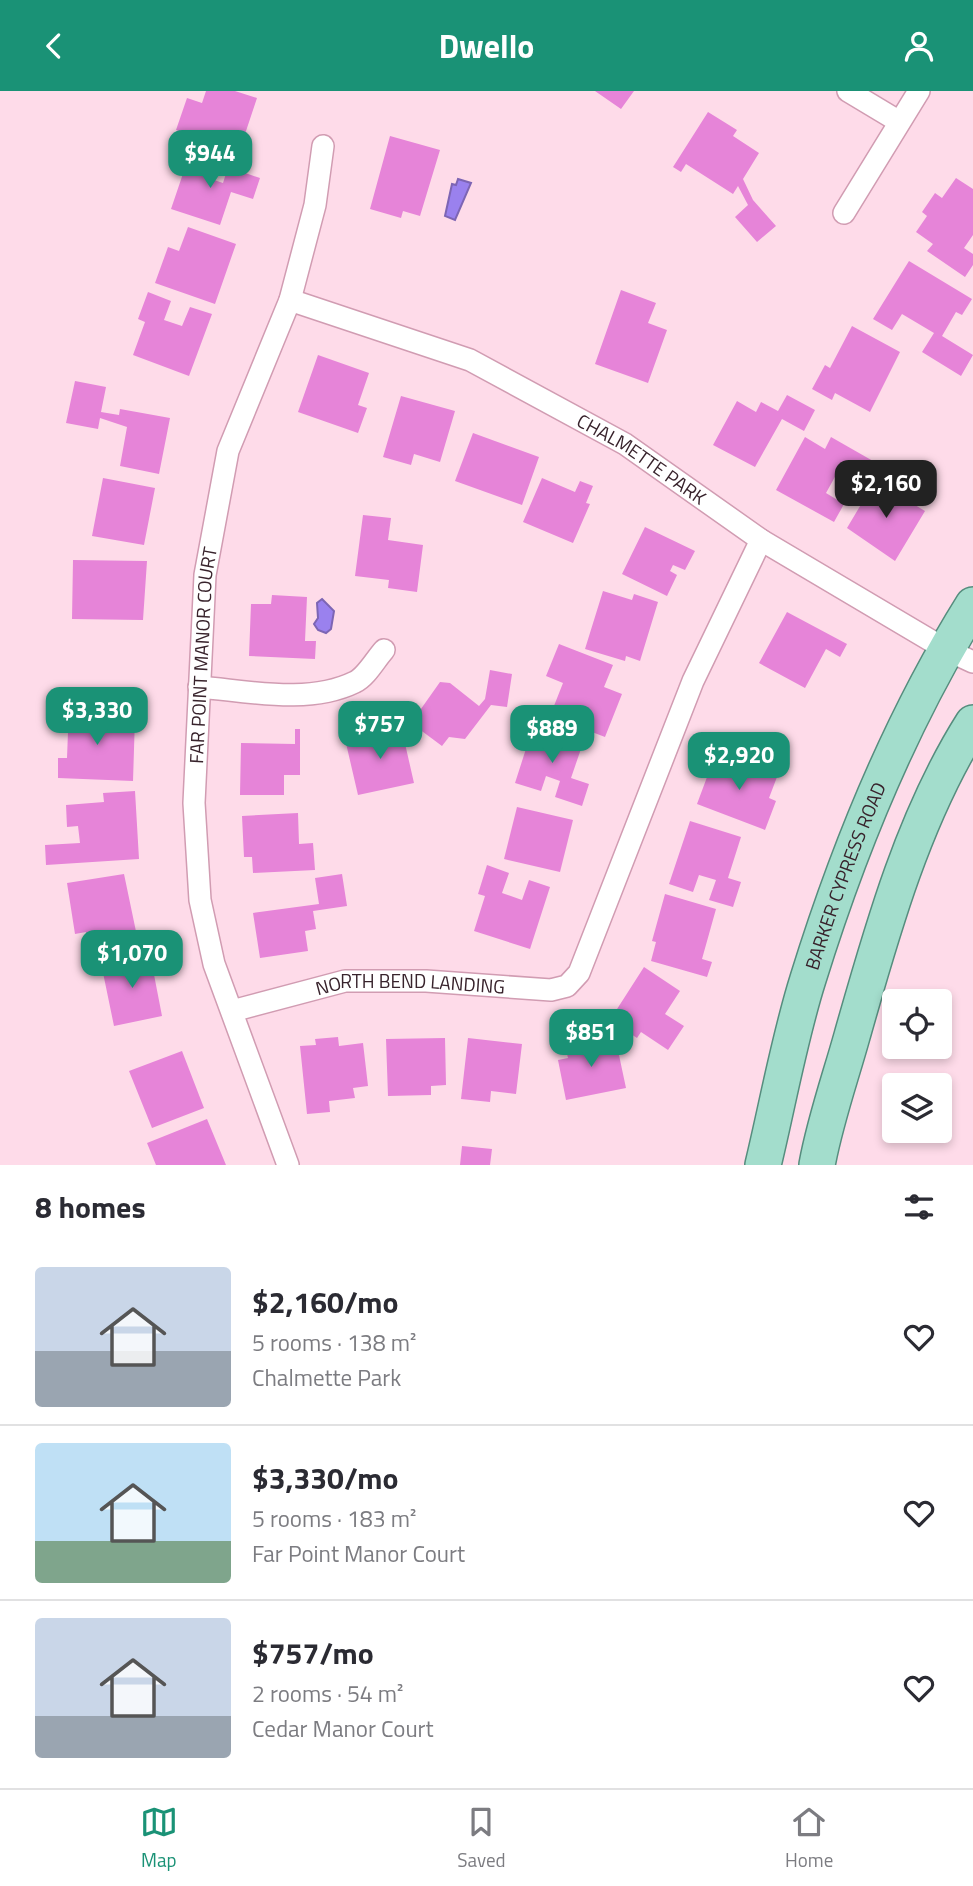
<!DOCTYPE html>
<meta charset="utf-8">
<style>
:root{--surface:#fff;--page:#f7f7f7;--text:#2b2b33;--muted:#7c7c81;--line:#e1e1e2;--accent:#1a9276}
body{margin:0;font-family:"Titillium Web",sans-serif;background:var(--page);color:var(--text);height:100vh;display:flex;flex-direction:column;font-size:26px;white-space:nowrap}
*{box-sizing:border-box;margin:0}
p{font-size:23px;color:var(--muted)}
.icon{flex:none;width:38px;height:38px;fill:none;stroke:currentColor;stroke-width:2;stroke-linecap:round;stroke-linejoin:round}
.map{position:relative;height:1074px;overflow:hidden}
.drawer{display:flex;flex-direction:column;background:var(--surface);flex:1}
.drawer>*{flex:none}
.buttons{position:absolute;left:882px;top:898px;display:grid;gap:14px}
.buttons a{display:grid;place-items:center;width:70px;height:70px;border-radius:7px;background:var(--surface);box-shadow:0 4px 10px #0003;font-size:35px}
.price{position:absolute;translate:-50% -60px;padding:0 16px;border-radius:14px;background:var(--accent);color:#fff;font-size:23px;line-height:46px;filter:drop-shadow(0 2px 4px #0008)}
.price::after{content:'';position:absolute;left:50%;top:42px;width:21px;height:16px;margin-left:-10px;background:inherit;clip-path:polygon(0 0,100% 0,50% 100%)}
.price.selected{background:#222;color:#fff}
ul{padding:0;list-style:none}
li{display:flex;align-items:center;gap:21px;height:175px;padding:0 35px}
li+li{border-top:2px solid var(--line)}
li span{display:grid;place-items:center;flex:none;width:196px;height:140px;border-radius:7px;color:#555}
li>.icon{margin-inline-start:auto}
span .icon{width:84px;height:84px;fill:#fffc;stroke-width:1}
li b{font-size:30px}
h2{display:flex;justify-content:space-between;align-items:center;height:84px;padding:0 35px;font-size:30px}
header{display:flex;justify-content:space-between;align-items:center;height:91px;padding:0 35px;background:var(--accent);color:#fff;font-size:32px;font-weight:700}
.tabs{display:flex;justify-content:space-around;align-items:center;height:98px;border-top:2px solid var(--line);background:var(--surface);font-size:19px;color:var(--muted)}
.tabs a{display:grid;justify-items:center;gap:4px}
.tabs .selected{color:var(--accent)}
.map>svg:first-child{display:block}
.water{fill:#9a81ee;stroke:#7d65b4;stroke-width:2}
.building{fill:#e684d8}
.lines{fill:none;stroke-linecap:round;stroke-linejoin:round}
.minor-casing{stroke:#d19cb2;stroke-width:24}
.primary-casing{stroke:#568d7e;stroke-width:38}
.minor{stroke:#fff;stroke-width:21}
.primary{stroke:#a3ddcc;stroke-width:35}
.labels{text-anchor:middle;stroke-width:5;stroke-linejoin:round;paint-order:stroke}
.street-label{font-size:19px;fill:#38232c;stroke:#fff}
</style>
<header><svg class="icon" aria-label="back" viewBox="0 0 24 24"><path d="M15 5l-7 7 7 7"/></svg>Dwello<svg class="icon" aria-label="person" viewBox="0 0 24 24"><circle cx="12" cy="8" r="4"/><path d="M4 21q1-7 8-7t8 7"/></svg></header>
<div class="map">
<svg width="973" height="1074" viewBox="0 0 973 1074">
<rect width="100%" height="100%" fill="#fedbe9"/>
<path class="water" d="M 458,88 L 471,92 L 455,129 L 445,125 L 452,93 L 456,94 Z
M 322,508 L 334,520 L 331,538 L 326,542 L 318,539 L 314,533 L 318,527 L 317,512 Z"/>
<path class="building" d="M 206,0 L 235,0 L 257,7 L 239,61 L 176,39 L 187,7 L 202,12 Z
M 595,0 L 634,0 L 621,18 Z
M 708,21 L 737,39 L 733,45 L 759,62 L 743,88 L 753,109 L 776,135 L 757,151 L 735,126 L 748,114 L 738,95 L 733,103 L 686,73 L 681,81 L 673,76 Z
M 390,45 L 440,59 L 420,125 L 403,120 L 401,127 L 370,118 Z
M 190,62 L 217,71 L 211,88 L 223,92 L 228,76 L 260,87 L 253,108 L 231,101 L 220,134 L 171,118 Z
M 956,87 L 973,98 L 973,144 L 964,157 L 973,163 L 973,174 L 965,186 L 927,160 L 933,153 L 916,141 L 927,125 L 922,121 L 935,102 L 942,107 Z
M 188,136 L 236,153 L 215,213 L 155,192 L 168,156 L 179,160 Z
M 909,170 L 972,208 L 962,224 L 956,221 L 942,245 L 973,264 L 961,285 L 922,261 L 934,242 L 902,223 L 892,239 L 873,228 Z
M 621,199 L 656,212 L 648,232 L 667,239 L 648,292 L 595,273 Z
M 148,201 L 171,210 L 164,229 L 182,235 L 190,216 L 212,223 L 189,285 L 133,264 L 145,231 L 138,228 Z
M 852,235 L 900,261 L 870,321 L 835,302 L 832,309 L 812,298 L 825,274 L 830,277 Z
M 318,264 L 369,282 L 358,314 L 367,317 L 358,342 L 298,321 Z
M 75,290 L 106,296 L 101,321 L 119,324 L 120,318 L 170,327 L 159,383 L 120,375 L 127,336 L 100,327 L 98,338 L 66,332 Z
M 787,304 L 815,319 L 804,340 L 782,328 L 755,376 L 713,354 L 737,310 L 756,321 L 761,311 L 778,320 Z
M 401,305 L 455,320 L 440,371 L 414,363 L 411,374 L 383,366 Z
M 473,342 L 539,366 L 522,414 L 455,390 Z
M 805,346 L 825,358 L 831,346 L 873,370 L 858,397 L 836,384 L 826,402 L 844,413 L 834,431 L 776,399 Z
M 103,387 L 155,397 L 144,454 L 92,445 Z
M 542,387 L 575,401 L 580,390 L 593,395 L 586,412 L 590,413 L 573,452 L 523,431 Z
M 875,390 L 925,420 L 895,470 L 847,437 Z
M 363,424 L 391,427 L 388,449 L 423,454 L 417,501 L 388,497 L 389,489 L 355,485 Z
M 645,436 L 695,460 L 685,479 L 673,474 L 670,480 L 677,484 L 667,505 L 622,483 Z
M 73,469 L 147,470 L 143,529 L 72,528 Z
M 603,500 L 632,509 L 634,503 L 658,511 L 640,570 L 626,565 L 625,570 L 585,558 Z
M 272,504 L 307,506 L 305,550 L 316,550 L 315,568 L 249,565 L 251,513 L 271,513 Z
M 787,521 L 847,553 L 840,566 L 826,558 L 805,597 L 759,572 Z
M 559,553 L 613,574 L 604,596 L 622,603 L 605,646 L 550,625 L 563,592 L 546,585 Z
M 490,579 L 512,583 L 507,616 L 491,614 L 465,648 L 449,646 L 442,655 L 411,632 L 440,591 L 450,592 L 479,615 L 485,608 Z
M 56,623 L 135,626 L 133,690 L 58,687 L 58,667 L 67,667 L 68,641 L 55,641 Z
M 401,635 L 414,692 L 358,704 L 345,648 Z
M 533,636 L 583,652 L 571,687 L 589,693 L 582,715 L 555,706 L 560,690 L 546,685 L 541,700 L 515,692 Z
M 295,638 L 300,638 L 300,684 L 284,684 L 284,704 L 240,704 L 241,652 L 295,653 Z
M 716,662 L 777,686 L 769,707 L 776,710 L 765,739 L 697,713 Z
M 135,700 L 139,768 L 46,774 L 45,754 L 80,752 L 78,735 L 67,736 L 66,714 L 104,711 L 103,702 Z
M 517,716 L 573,729 L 560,781 L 504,768 Z
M 298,722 L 299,753 L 313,752 L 315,779 L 253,782 L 252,766 L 244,766 L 242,725 Z
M 690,730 L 741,746 L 728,787 L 741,791 L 733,816 L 709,809 L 716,789 L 699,784 L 693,801 L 669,793 Z
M 487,774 L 509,782 L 502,802 L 522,809 L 529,789 L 550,796 L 530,858 L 474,840 L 485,805 L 478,803 Z
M 124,783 L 138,850 L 89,858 L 86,841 L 75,843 L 67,792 Z
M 342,783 L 347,815 L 313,820 L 316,838 L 305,840 L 308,860 L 260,867 L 253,822 L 319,813 L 315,787 Z
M 665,803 L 716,818 L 702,868 L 712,871 L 707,886 L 651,870 L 656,851 L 652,850 Z
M 150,863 L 162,925 L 114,935 L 101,872 Z
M 644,876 L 680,900 L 665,923 L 684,935 L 668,959 L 641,941 L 637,947 L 610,929 Z
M 584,945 L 587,956 L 616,950 L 626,997 L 566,1009 L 558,969 L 568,967 L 564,950 Z
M 338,946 L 339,955 L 363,952 L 368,995 L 353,997 L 355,1007 L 329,1010 L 330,1021 L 307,1023 L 300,955 L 316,954 L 315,948 Z
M 445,947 L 446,994 L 431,995 L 431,1004 L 388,1005 L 386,948 Z
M 468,947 L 522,953 L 516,1003 L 491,1000 L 490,1011 L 461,1008 Z
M 182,960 L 204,1017 L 152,1037 L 129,980 Z
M 207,1028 L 226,1074 L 156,1074 L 147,1052 Z
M 462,1055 L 492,1058 L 490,1074 L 460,1074 Z"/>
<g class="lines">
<defs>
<g id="minor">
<path d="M 848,0 L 898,30"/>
<path d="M 844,122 L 919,0"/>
<path id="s1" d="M 290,209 L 470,269 L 625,353 L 761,449 L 945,558 L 973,571"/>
<path d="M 199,596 C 248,600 308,614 355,591 C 366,586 375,569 384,559"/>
<path id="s2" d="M 232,920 L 345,890 L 426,890 L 551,899 L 567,895 L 579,882 L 693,590 L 761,449"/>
<path id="s3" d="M 288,1074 L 214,873 L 200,809 L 194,712 L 205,484 L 228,360 L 290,209 L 315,114 L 323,55"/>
</g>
<g id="primary">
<path id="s4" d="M 763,1074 C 778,1012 789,948 808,888 C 848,759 901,629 973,514"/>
<path d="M 817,1074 C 825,1030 840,988 852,945 C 882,839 914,725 973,632"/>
</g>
</defs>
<use href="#minor" class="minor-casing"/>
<use href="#primary" class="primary-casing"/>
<use href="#minor" class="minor"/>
<use href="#primary" class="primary"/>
</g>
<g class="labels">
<g class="street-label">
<text dy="7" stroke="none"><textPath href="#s1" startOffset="388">CHALMETTE PARK</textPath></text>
<text dy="7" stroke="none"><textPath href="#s3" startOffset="525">FAR POINT MANOR COURT</textPath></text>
<text dy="7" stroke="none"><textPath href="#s4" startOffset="301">BARKER CYPRESS ROAD</textPath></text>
<text dy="7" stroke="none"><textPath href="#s2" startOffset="182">NORTH BEND LANDING</textPath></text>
</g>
</g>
</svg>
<div class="buttons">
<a><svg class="icon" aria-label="locate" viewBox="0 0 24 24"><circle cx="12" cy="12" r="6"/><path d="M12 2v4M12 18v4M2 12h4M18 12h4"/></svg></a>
<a><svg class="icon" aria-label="layers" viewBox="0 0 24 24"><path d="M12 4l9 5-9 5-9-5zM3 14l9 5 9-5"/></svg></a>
</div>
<b class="price" style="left:210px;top:99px">$944</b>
<b class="price selected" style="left:886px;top:429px">$2,160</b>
<b class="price" style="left:97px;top:656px">$3,330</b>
<b class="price" style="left:380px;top:670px">$757</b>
<b class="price" style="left:552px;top:674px">$889</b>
<b class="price" style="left:739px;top:701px">$2,920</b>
<b class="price" style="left:132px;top:899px">$1,070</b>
<b class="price" style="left:591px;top:978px">$851</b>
</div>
<section class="drawer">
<h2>8 homes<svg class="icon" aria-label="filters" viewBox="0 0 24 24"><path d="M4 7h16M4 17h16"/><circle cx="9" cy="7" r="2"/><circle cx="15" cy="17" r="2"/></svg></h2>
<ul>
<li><span style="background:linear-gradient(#c9d6e8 60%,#9aa5b1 0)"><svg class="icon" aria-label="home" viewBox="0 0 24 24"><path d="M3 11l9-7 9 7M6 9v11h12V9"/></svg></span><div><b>$2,160/mo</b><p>5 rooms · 138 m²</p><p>Chalmette Park</p></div><svg class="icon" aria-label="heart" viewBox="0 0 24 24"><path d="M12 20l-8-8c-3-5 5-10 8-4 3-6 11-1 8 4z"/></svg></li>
<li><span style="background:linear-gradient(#bfe0f5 70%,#7fa58c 0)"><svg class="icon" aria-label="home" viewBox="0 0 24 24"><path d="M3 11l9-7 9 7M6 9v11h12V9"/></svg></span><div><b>$3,330/mo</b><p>5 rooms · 183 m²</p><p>Far Point Manor Court</p></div><svg class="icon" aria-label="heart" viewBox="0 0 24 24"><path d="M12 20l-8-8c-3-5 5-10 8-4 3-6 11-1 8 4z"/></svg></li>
<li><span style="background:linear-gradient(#c9d6e8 70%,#9aa5b1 0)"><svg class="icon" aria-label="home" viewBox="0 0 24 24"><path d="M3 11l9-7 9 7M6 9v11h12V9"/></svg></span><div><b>$757/mo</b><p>2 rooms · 54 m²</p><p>Cedar Manor Court</p></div><svg class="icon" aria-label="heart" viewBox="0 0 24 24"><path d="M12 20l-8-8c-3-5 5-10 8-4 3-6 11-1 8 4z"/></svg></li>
</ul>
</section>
<nav class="tabs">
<a class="selected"><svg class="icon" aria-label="map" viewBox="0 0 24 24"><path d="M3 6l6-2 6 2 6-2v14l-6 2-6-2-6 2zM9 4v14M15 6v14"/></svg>Map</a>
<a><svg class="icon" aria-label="saved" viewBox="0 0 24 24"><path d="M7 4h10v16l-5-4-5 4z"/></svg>Saved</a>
<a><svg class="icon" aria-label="home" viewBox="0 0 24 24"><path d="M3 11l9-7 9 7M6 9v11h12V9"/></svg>Home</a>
</nav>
